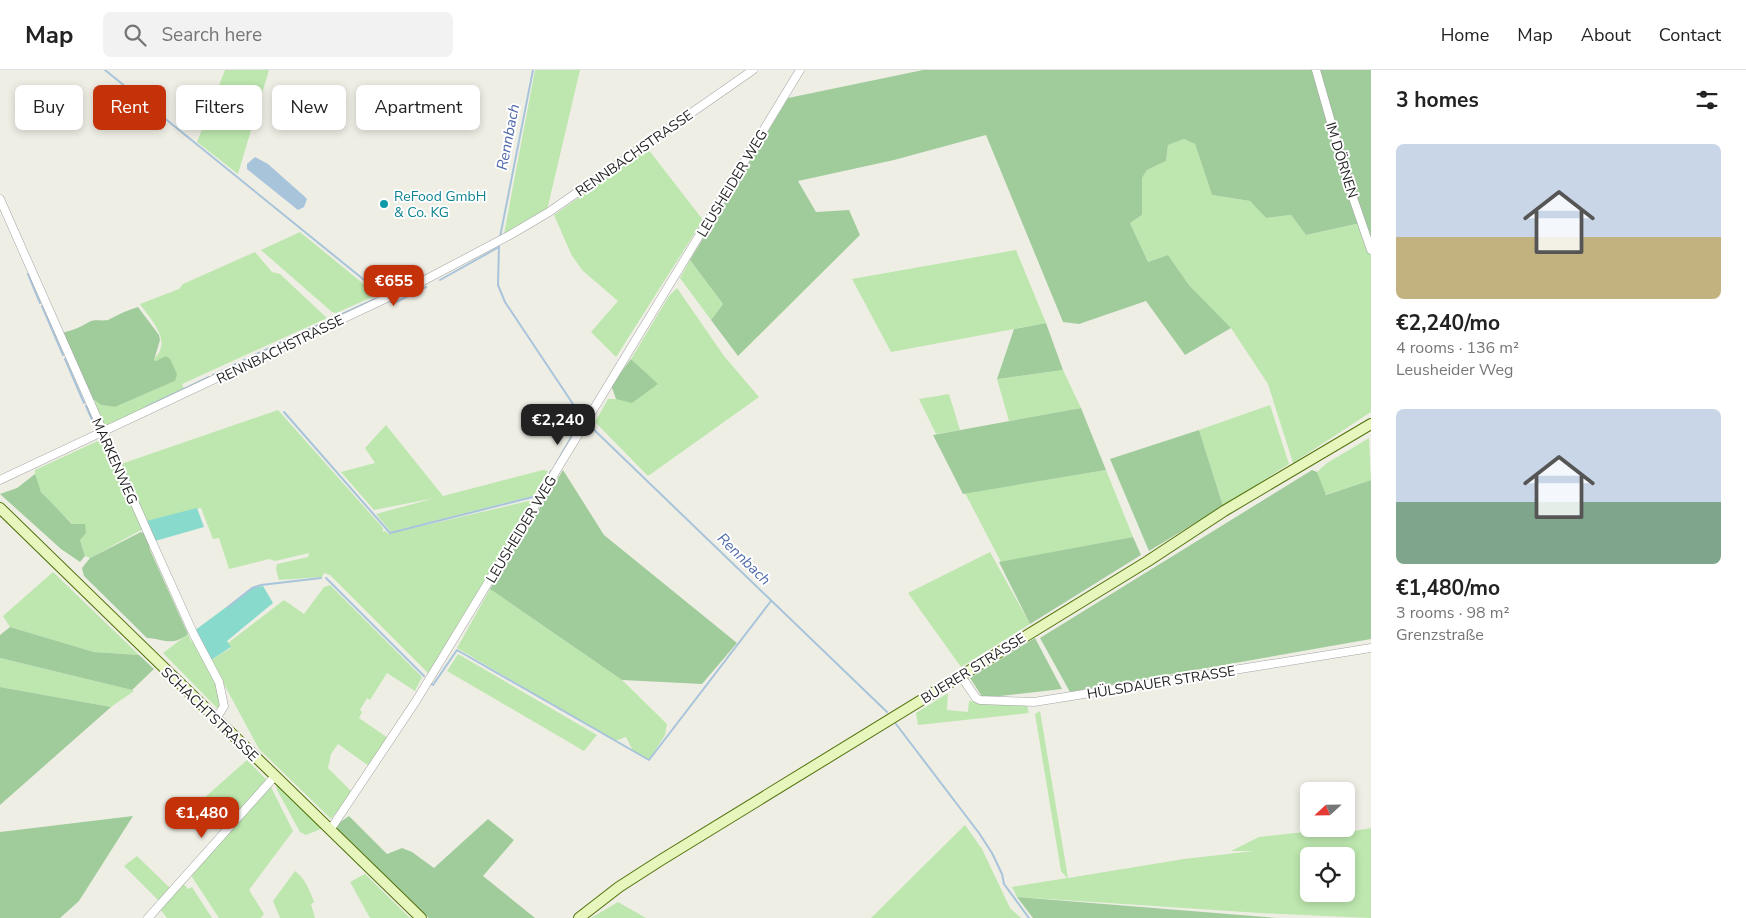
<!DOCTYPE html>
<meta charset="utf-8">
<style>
:root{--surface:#fff;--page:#f2f2f2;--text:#222;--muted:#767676;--line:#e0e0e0;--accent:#c4320a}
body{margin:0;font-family:"Nunito Sans",sans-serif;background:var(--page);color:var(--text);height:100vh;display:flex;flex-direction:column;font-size:19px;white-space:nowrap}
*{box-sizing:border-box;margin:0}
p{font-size:16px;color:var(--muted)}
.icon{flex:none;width:28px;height:28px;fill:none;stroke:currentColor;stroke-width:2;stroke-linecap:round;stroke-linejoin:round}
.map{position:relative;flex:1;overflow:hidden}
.details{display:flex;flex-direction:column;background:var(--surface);width:375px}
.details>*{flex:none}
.top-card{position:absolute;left:15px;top:15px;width:475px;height:45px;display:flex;gap:10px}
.needle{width:32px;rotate:248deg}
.controls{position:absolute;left:1300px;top:712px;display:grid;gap:10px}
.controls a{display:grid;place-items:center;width:55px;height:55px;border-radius:8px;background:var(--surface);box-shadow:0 2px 8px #0003;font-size:25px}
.price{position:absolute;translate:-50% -42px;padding:0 11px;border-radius:10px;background:var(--accent);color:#fff;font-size:16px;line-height:32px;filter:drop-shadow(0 1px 2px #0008)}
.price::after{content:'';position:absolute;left:50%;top:30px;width:15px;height:11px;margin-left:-8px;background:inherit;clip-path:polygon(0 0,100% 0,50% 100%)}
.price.current{background:#222;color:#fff}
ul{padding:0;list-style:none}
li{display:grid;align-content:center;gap:10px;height:265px;padding:0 25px}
li span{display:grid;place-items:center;height:155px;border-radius:8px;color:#555}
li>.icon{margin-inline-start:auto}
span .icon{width:90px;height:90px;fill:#fffc;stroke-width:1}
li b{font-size:21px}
h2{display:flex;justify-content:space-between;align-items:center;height:60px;padding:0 25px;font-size:21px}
.pill{padding:0 18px;border-radius:8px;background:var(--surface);box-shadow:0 2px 8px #0003;font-size:18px;line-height:45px}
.pill.current{background:var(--accent);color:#fff}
header{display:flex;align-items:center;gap:30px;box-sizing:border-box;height:70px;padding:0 25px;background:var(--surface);border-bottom:1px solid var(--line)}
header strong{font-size:24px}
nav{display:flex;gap:28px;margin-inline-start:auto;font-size:18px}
.search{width:350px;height:45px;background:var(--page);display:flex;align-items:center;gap:12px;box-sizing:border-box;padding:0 18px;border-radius:8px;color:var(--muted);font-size:19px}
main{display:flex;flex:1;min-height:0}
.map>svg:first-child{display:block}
.grass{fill:#bde7ae;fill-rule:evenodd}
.forest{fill:#a0cc9c}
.pitch{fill:#87dacc}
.water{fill:#a8c4db}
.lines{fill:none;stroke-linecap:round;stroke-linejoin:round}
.stream{stroke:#a8c4db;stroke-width:2}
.street-casing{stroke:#a3a3a3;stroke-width:9}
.secondary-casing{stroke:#50710a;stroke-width:12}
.street{stroke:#fff;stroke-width:8}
.secondary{stroke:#e7f6bc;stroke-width:10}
.culture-dot{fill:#0f9aa8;stroke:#fff;stroke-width:2}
.labels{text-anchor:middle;stroke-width:4;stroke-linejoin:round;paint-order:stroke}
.street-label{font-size:14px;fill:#1f1f1f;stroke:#fff}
.culture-label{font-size:14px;fill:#0d838f;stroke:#fff;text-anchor:start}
.water-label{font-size:15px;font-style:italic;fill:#4f69aa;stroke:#fff}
</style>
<header>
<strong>Map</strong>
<div class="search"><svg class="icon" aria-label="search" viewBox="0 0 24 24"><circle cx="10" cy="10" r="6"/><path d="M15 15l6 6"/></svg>Search here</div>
<nav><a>Home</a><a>Map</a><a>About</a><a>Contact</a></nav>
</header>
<main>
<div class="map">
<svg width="1371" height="848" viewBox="0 0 1371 848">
<rect width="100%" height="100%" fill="#efeee5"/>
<path class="grass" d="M 225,0 L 269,0 L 238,104 L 197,72 Z
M 535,0 L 580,0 L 547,140 L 504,164 Z
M 1184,69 L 1195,74 L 1212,125 L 1250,131 L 1266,148 L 1291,145 L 1306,165 L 1362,153 L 1371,180 L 1371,342 L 1293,393 L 1268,314 L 1231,258 L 1189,215 L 1168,185 L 1148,192 L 1130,153 L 1142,145 L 1142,108 L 1147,100 L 1166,91 L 1168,75 Z
M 648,79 L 703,150 L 616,287 L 591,262 L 618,231 L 583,201 L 572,186 L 554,145 Z
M 300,162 L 377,225 L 336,243 L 332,242 L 261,180 Z
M 1016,180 L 1046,253 L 891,282 L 852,209 Z
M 255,182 L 272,202 L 280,204 L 327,248 L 182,314 L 185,322 L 106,359 L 92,334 L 96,331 L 101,335 L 115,337 L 175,311 L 154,289 C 173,271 151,250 140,234 L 179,219 L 183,214 Z
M 690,190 L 723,234 L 711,250 L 680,208 Z
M 677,218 L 724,286 L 759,327 L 648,406 L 595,352 L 608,329 L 616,329 L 658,315 L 631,289 L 669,226 Z
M 1063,300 L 1081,338 L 1009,351 L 997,309 Z
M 949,324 L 960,360 L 936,364 L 919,329 Z
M 1270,335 L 1289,394 L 1223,436 L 1199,360 Z
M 278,340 L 383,458 L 383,462 L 386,461 L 388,464 L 533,430 L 429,604 L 330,505 L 324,503 L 322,507 L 279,510 L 276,499 L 277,494 L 308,487 L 309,483 L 275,491 L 269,489 L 229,499 L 219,468 L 213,469 L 201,438 L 146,451 L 121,394 Z
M 386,355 L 443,426 L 543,400 L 548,401 L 533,426 L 391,462 L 376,444 L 435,428 L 374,440 L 341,402 L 375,393 L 365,378 Z
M 1369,368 L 1371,410 L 1325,425 L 1317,402 L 1327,393 Z
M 102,369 L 143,459 L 90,488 L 85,486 L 80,470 L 85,454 L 73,454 C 59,440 33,422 35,400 Z
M 1106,400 L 1133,467 L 1001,492 L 965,423 Z
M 990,482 L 1030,554 L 961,597 L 908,523 Z
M 53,502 L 139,585 L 94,582 L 10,557 L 3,546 Z
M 330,515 L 422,607 L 415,621 L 387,603 L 370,630 L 367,628 L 360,640 L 362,642 L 359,648 L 388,668 L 369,696 L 338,674 L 331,684 L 328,698 L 352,722 L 331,749 L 259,679 L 211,590 L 231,578 L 228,573 L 284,530 L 304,544 L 324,517 Z
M 490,519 L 622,610 L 667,654 L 665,665 L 649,690 L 633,681 L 626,667 L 615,671 L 457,578 Z
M 188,564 L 191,571 L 194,571 L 217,613 L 221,636 L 218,639 L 163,583 Z
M 458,584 L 597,665 L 584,681 L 447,601 Z
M 0,588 L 132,620 L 134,621 L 111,637 L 0,617 Z
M 948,623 L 947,640 L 968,642 L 969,631 L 1027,636 L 1029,643 L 918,655 L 916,643 Z
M 1040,641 L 1068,808 L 1184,789 L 1254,781 L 1231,781 L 1259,767 L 1323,760 L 1337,764 L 1371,758 L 1371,848 L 1260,843 L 1017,827 L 1012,817 L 1067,808 L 1061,801 L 1035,644 ZM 1346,786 L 1346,824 L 1309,824 L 1309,786 Z
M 247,690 L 267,710 L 228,754 L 203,729 Z
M 280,715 L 321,756 L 321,759 L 306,765 L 300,762 L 277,720 L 276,717 Z
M 271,717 L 293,761 L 249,820 L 264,844 L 261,848 L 219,848 L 192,807 L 193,802 L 265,719 Z
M 965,755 L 982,779 L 1010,838 L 1021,848 L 871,848 Z
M 137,786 L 170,818 L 159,831 L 124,796 Z
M 295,801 C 305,808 310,821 314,832 L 311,834 L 315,848 L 280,848 L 273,831 Z
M 365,804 L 410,848 L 370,848 L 350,812 Z
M 182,812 L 188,819 L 192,817 L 212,848 L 167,848 L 160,839 Z
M 618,832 L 646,848 L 591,848 Z"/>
<path class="forest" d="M 923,0 L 1371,0 L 1371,180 L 1361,153 L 1306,165 L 1291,145 L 1266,148 L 1250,131 L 1212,125 L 1195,74 L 1184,69 L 1168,75 L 1166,91 L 1147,100 L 1142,108 L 1142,145 L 1130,153 L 1148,192 L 1168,185 L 1189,215 L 1231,258 L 1185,285 L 1146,231 L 1079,254 L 1063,252 L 986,65 L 894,90 L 798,111 L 816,142 L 849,140 L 860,165 L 738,286 L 711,250 L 723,234 L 690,190 L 788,28 Z
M 138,237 L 159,265 L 160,270 L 154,290 L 156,291 L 166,286 L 170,289 L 177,304 L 175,311 L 115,337 L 101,335 L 90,327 L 62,263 C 74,260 80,257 91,251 C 96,249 105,252 110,249 C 119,244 128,240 138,237 Z
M 1046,253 L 1063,300 L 997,309 L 1014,259 Z
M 631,289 L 658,314 L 632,333 L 616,329 L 611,315 Z
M 1081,338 L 1106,400 L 963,424 L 933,365 Z
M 1199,360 L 1223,436 L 1149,481 L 1110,389 Z
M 563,400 L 604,465 L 737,573 L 702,614 L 622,610 L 490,519 Z
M 1312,400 L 1317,402 L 1326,425 L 1371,410 L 1371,569 L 1070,622 L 1040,568 Z
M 35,404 L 41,422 L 72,454 L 85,454 L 86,463 L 80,470 L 85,486 L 80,492 L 61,479 L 0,424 L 17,418 Z
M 141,462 L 147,465 L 150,480 L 188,564 C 172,577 165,569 147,568 L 84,506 L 82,498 L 90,488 Z
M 1133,467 L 1141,485 L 1030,554 L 999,492 Z
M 10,557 L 94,582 L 139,585 L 154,599 L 132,620 L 0,588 L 0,565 Z
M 1035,568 L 1062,619 L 983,628 L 970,608 Z
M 0,617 L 111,637 L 0,735 Z
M 133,746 L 79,831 L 60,848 L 0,848 L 0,762 Z
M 349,746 L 387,784 L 402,778 L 412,782 L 434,798 L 488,749 L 514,770 L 483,806 L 535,848 L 429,848 L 333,757 Z
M 1017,827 L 1277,848 L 1033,848 Z"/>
<path class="pitch" d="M 197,438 L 204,457 L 155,471 L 146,451 Z
M 263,516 L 273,533 L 227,571 L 231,577 L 211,590 L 194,561 L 252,518 Z"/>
<path class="water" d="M 255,87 L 268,94 L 304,126 L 307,129 L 304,137 L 298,140 L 247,99 L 247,94 Z"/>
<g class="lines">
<path class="stream" d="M 105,0 L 384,226
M 500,167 L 533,0
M 499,174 L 498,215 L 505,232 L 583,349
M 28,204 L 40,233
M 440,210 L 499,177
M 391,232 L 394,233 L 426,217
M 42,236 L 63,285
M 290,268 L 375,229
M 65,289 L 84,333
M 213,305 L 286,270
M 86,336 L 97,361
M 146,337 L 209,307
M 284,342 L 390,463 L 537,426
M 588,354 L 887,642
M 556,394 L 582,348
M 547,409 L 551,401
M 326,508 L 424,606
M 228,537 L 252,518 L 261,515 L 321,508
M 430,613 L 433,615 L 457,580 L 649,690 L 771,531
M 896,654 L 979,763 L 992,783 L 1002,804 L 1004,814 L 1029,848"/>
<defs>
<path id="street" d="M 1316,0 L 1351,122 L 1371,180
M 0,129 L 148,463 L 194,565 L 219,612 L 224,636 L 216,649
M 0,410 L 421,212 L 510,165 L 549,142 L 753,0
M 961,606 L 976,628 L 980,630 L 1034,632 L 1371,578
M 330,760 L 416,631 L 800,0
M 148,848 L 275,706"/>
<path id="secondary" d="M 0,438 L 421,848
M 579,848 L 619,817 L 661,790 L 1148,491 L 1224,441 L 1371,354"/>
</defs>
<use href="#street" class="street-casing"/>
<use href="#secondary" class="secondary-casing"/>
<use href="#street" class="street"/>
<use href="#secondary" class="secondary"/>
</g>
<circle class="culture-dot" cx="384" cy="134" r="5"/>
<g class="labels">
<g class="street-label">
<text transform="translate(634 83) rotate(-35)" y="5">RENNBACHSTRASSE</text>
<text transform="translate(1342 90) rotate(73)" y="5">IM DÖRNEN</text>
<text transform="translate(732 113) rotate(-59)" y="5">LEUSHEIDER WEG</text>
<text transform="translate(280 279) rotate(-26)" y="5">RENNBACHSTRASSE</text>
<text transform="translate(115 391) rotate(66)" y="5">MARKENWEG</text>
<text transform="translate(521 459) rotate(-59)" y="5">LEUSHEIDER WEG</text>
<text transform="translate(973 598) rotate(-32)" y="5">BUERER STRASSE</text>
<text transform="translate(1161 612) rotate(-9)" y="5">HÜLSDAUER STRASSE</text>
<text transform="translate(210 644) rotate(44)" y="5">SCHACHTSTRASSE</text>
</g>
<g class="culture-label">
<text x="394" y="131">ReFood GmbH<tspan x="394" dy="16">&amp; Co. KG</tspan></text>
</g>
<g class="water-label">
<text transform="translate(508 67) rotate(-79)" y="5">Rennbach</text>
<text transform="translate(744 489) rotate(44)" y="5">Rennbach</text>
</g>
</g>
</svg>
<div class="controls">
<a><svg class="needle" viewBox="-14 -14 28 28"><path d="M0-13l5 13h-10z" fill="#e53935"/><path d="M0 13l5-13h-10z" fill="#767676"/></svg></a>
<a><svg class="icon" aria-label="locate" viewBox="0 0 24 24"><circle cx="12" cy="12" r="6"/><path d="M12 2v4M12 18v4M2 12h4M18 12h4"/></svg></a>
</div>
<b class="price" style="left:394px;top:237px">€655</b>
<b class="price current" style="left:558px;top:376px">€2,240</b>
<b class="price" style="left:202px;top:769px">€1,480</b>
<div class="top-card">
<a class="pill">Buy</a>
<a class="pill current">Rent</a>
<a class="pill">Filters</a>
<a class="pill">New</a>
<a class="pill">Apartment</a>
</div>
</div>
<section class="details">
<h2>3 homes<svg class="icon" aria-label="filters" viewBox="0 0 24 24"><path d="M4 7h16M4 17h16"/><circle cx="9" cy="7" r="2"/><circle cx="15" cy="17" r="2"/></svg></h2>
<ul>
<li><span style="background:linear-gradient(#c9d6e8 60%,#c2b280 0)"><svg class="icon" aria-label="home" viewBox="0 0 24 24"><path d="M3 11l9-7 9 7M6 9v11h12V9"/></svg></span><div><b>€2,240/mo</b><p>4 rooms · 136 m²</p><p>Leusheider Weg</p></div></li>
<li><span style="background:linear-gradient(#c9d6e8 60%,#7fa58c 0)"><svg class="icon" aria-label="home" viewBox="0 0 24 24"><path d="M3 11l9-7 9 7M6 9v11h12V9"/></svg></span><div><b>€1,480/mo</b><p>3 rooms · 98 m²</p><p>Grenzstraße</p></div></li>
</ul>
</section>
</main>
